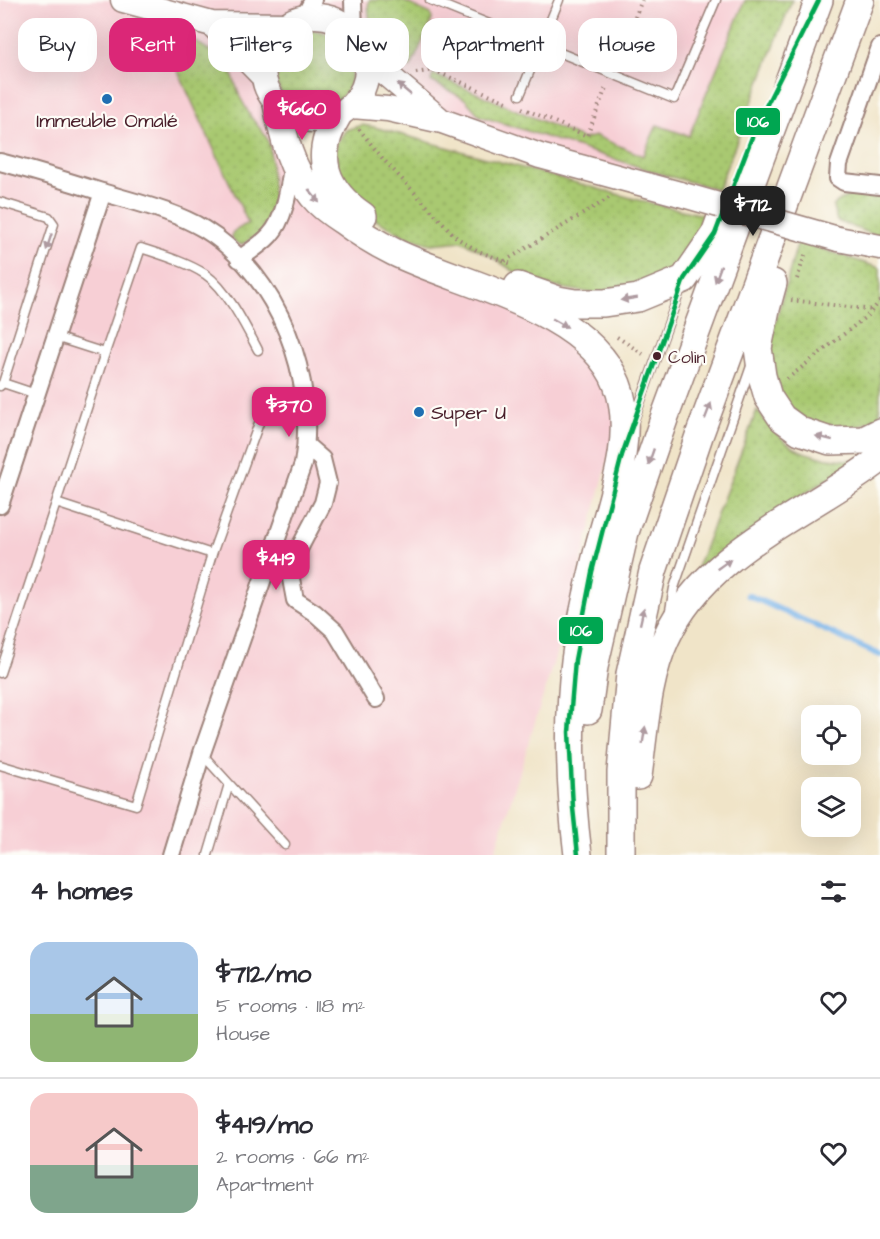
<!DOCTYPE html>
<meta charset="utf-8">
<style>
:root{--surface:#fff;--page:#f7f7f7;--text:#2b2b33;--muted:#7c7c81;--line:#e1e1e2;--accent:#db2777}
body{margin:0;font-family:"Architects Daughter",sans-serif;background:var(--page);color:var(--text);height:100vh;display:flex;flex-direction:column;font-size:22px;white-space:nowrap}
*{box-sizing:border-box;margin:0}
p{font-size:20px;color:var(--muted)}
.icon{flex:none;width:33px;height:33px;fill:none;stroke:currentColor;stroke-width:2;stroke-linecap:round;stroke-linejoin:round}
.map{position:relative;height:855px;overflow:hidden}
.drawer{display:flex;flex-direction:column;background:var(--surface);flex:1}
.drawer>*{flex:none}
.guide{position:absolute;left:18px;top:18px;width:844px;height:54px;display:flex;gap:12px}
.buttons{position:absolute;left:801px;top:705px;display:grid;gap:12px}
.buttons a{display:grid;place-items:center;width:60px;height:60px;border-radius:12px;background:var(--surface);box-shadow:0 6px 24px #0002;font-size:30px}
.price{position:absolute;translate:-50% -51px;padding:0 14px;border-radius:12px;background:var(--accent);color:#fff;font-size:20px;line-height:39px;filter:drop-shadow(0 2px 3px #0008)}
.price::after{content:'';position:absolute;left:50%;top:36px;width:18px;height:14px;margin-left:-9px;background:inherit;clip-path:polygon(0 0,100% 0,50% 100%)}
.price.active{background:#222;color:#fff}
ul{padding:0;list-style:none}
li{display:flex;align-items:center;gap:18px;height:150px;padding:0 30px}
li+li{border-top:2px solid var(--line)}
li span{display:grid;place-items:center;flex:none;width:168px;height:120px;border-radius:18px;color:#555}
li>.icon{margin-inline-start:auto}
span .icon{width:72px;height:72px;fill:#fffc;stroke-width:1}
li b{font-size:26px}
h2{display:flex;justify-content:space-between;align-items:center;height:72px;padding:0 30px;font-size:26px}
.tag{padding:0 21px;border-radius:18px;background:var(--surface);box-shadow:0 6px 24px #0002;font-size:21px;line-height:54px}
.tag.active{background:var(--accent);color:#fff}
.map>svg:first-child{display:block}
.built{fill:#f7cfd5}
.green{fill:url(#green-dots);stroke:#7a744e;stroke-width:1.5}
.lines{fill:none;stroke-linecap:round;stroke-linejoin:round}
.stream{stroke:#77b2e8;stroke-width:6}
.service-casing{stroke:#9d827a;stroke-width:11}
.minor-casing{stroke:#9d827a;stroke-width:20}
.secondary-casing{stroke:#9d827a;stroke-width:27}
.trunk-casing{stroke:#9d827a;stroke-width:30}
.path{stroke:#9d827a;stroke-width:4;stroke-dasharray:1.5 4.5;stroke-linecap:butt}
.service{stroke:#fff;stroke-width:8}
.minor{stroke:#fff;stroke-width:16}
.secondary{stroke:#fff;stroke-width:24}
.trunk{stroke:#fff;stroke-width:27}
.secondary-bridge-casing{stroke:#9d827a;stroke-width:27;stroke-linecap:butt}
.secondary-bridge{stroke:#fff;stroke-width:24}
.bus-1-casing{stroke:#fdfcf7;stroke-width:9}
.bus-1{stroke:#00a651;stroke-width:4.5}
.oneway{fill:#ae9aa0}
.poi-dot{fill:#1f6fb2;stroke:#fdfcf7;stroke-width:2}
.bus-dot{fill:#4a1f2b;stroke:#fdfcf7;stroke-width:2}
.labels{text-anchor:middle;stroke-width:4.5;stroke-linejoin:round;paint-order:stroke}
.bus-label{font-size:18px;fill:#4a1f2b;stroke:#fdfcf7;text-anchor:start}
.poi-label{font-size:20px;fill:#4a1f2b;stroke:#fdfcf7}
.line-badge{stroke:#fdfcf7;stroke-width:2}
.badge-label{font-size:16px;text-anchor:middle;font-weight:bold;fill:#fff}
</style>
<div class="map">
<svg width="880" height="855" viewBox="0 0 880 855">
<defs>
<pattern id="green-dots" width="8" height="8" patternUnits="userSpaceOnUse" patternTransform="scale(1.5)"><rect width="8" height="8" fill="#a9c971"/><path d="M2 2h.1M6 6h.1" fill="none" stroke="#93ac62" stroke-width="1.8" stroke-linecap="round"/></pattern>
</defs>
<rect width="100%" height="100%" fill="#fdfcf7"/>
<filter id="ink" filterUnits="userSpaceOnUse"><feTurbulence type="fractalNoise" baseFrequency=".0167" numOctaves="2"/><feDisplacementMap in="SourceGraphic" scale="12" xChannelSelector="R" yChannelSelector="G"/><feConvolveMatrix kernelMatrix="1 2 1 2 8 2 1 2 1" color-interpolation-filters="sRGB"/></filter>
<filter id="wash" filterUnits="userSpaceOnUse"><feTurbulence type="fractalNoise" baseFrequency=".008" numOctaves="4" result="noise"/><feDisplacementMap in="SourceGraphic" scale="24" xChannelSelector="R" yChannelSelector="G"/><feGaussianBlur stdDeviation="1.35" result="paint"/><feColorMatrix in="noise" values="0 0 0 0 0 0 0 0 0 0 0 0 0 0 0 0 0 1.4 0 .05"/><feComposite in="paint" operator="in"/></filter>
<g filter="url(#wash)">
<rect width="100%" height="100%" fill="#f0e4c8"/>
<path class="built" d="M 0,0 L 746,0 L 689,136 L 667,173 L 646,187 L 442,121 L 363,46 L 354,33 L 342,24 L 327,17 L 315,16 L 294,20 L 274,35 L 267,48 L 262,61 L 265,84 L 277,104 L 312,195 L 601,357 L 617,425 L 565,625 L 494,855 L 0,855 Z"/>
<path class="green" d="M 369,0 L 401,0 L 431,14 L 432,20 L 411,67 L 400,68 C 382,56 365,22 369,0 Z
M 745,0 L 792,0 L 718,189 L 664,175 L 480,116 L 465,99 L 431,81 L 433,74 L 583,139 L 596,136 L 643,156 L 657,125 L 689,136 Z
M 138,19 L 174,28 L 228,62 L 240,97 L 251,117 L 266,136 L 270,147 L 273,200 L 270,223 L 260,235 L 241,245 L 235,242 L 231,236 L 233,232 L 248,223 L 162,37 L 136,29 Z
M274 70a39 39 0 1 1 78 0a39 39 0 1 1-78 0Z
M 362,125 L 374,127 L 642,201 L 712,217 L 681,262 L 665,278 L 598,294 L 532,283 L 489,255 L 462,241 L 431,244 L 407,237 L 374,219 L 337,182 L 336,144 L 346,130 Z
M 850,195 L 880,197 L 880,237 L 837,221 L 833,207 L 837,202 Z
M 798,241 L 880,268 L 880,417 L 854,428 L 834,428 L 808,421 L 785,404 L 769,360 L 773,331 Z
M 757,410 C 788,454 807,457 857,461 L 794,500 L 695,573 Z"/>
<g class="lines">
<path class="stream" d="M 748,595 L 880,655"/>
</g>
</g>
<g filter="url(#ink)">
<g class="lines">
<defs>
<path id="service" d="M 430,0 L 674,99 L 716,0
M 520,95 L 559,0
M 0,202 L 49,217 L 54,224 L 3,383
M 55,337 L 105,353 L 56,503 L 212,554 L 259,423
M 105,353 L 141,248 C 162,255 186,262 205,274 C 227,289 246,327 258,350
M 0,386 L 3,383 L 36,394
M 633,423 L 681,288
M 670,610 L 674,588 L 751,366
M 0,673 L 56,503
M 202,754 L 285,845
M 0,765 L 136,805 L 212,554
M 208,855 L 229,784"/>
<path id="minor" d="M 353,0 L 354,33
M 304,17 L 313,0
M 880,47 L 839,164 L 838,178 L 844,182 L 880,186
M 0,162 C 35,171 70,182 105,193 C 138,203 174,211 204,229 C 279,275 318,380 303,464 L 202,753 L 171,855
M 239,259 C 249,252 261,245 270,235 C 286,218 289,185 293,162
M 306,445 L 322,459 L 328,483 L 323,503 L 289,568 L 295,600 L 315,613 L 335,631 L 376,699
M 0,505 L 103,192"/>
<path id="secondary" d="M 123,0 L 212,24 L 285,25
M263 68a52 52 0 1 1 104 0a52 52 0 1 1-104 0Z
M 212,24 L 263,76
M 366,57 L 438,118
M 352,106 L 388,109 L 442,121 L 540,156 L 680,194
M 838,239 L 880,247"/>
<path id="trunk" d="M 277,104 C 283,136 291,170 313,196 C 321,206 331,213 342,220 C 358,232 376,243 394,252 C 461,285 587,308 617,384 C 637,434 611,500 598,550 C 589,586 580,624 575,661 C 567,726 570,790 578,855
M 338,115 C 312,157 325,190 363,216
M 773,283 L 766,309 L 758,348 L 762,376 L 768,397 L 782,418 L 800,431 L 830,441 L 864,440 L 880,432
M 518,286 L 558,300 L 575,303 L 604,303 L 638,298 L 684,279 L 715,234 L 725,207
M 588,710 L 594,667 L 625,532 L 665,416 L 819,0
M 638,776 C 644,733 647,678 666,638 C 706,550 807,515 880,459
M 621,855 L 621,772 L 630,674 L 653,571 L 700,433 L 860,0"/>
</defs>
<use href="#service" class="service-casing"/>
<use href="#minor" class="minor-casing"/>
<use href="#secondary" class="secondary-casing"/>
<use href="#trunk" class="trunk-casing"/>
<path class="path" d="M 617,62 L 642,0
M 416,73 L 433,70 L 507,102
M 522,108 L 587,136 L 607,85
M 359,129 L 383,159 L 457,238 L 478,251 L 511,264
M 505,261 L 609,198
M 797,279 L 806,252
M 791,300 L 873,310
M 617,337 L 643,354
M 787,379 L 868,315 L 880,301"/>
<use href="#service" class="service"/>
<use href="#minor" class="minor"/>
<use href="#secondary" class="secondary"/>
<use href="#trunk" class="trunk"/>
<defs>
<path id="secondary-bridge" d="M 680,194 L 838,239"/>
</defs>
<use href="#secondary-bridge" class="secondary-bridge-casing"/>
<use href="#secondary-bridge" class="secondary-bridge"/>
<defs>
<path id="bus-1" d="M 578,855 L 573,808 L 569,732 L 575,660 L 592,572 L 622,455 L 684,279 L 715,234 L 757,124 L 819,0"/>
</defs>
<use href="#bus-1" class="bus-1-casing"/>
<use href="#bus-1" class="bus-1"/>
</g>
<defs><path id="oneway-solid" d="M-6-.8H1V-3.2L6.5 0L1 3.2V.8H-6Z" transform="scale(1.5)"/></defs>
<g class="oneway">
<use href="#oneway-solid" transform="translate(404 89) rotate(-140)"/>
<use href="#oneway-solid" transform="translate(314 196) rotate(51)"/>
<use href="#oneway-solid" transform="translate(49 242) rotate(108)"/>
<use href="#oneway-solid" transform="translate(718 274) rotate(110)"/>
<use href="#oneway-solid" transform="translate(629 299) rotate(171)"/>
<use href="#oneway-solid" transform="translate(560 323) rotate(29)"/>
<use href="#oneway-solid" transform="translate(708 411) rotate(-69)"/>
<use href="#oneway-solid" transform="translate(824 438) rotate(-166)"/>
<use href="#oneway-solid" transform="translate(651 457) rotate(109)"/>
<use href="#oneway-solid" transform="translate(724 564) rotate(-36)"/>
<use href="#oneway-solid" transform="translate(642 616) rotate(-77)"/>
<use href="#oneway-solid" transform="translate(644 735) rotate(-81)"/>
</g>
</g>
<g class="poi-dot">
<circle cx="107" cy="99" r="6"/>
<circle cx="419" cy="412" r="6"/>
</g>
<circle class="bus-dot" cx="657" cy="356" r="5"/>
<g class="labels">
<g class="bus-label">
<text x="668" y="363">Colin</text>
</g>
<g class="poi-label">
<text x="107" y="127">Immeuble Omalé</text>
<text x="431" y="419" text-anchor="start">Super U</text>
</g>
</g>
<g class="line-badge">
<rect x="735" y="107" width="46" height="29" rx="6" fill="#00a651"/>
<rect x="558" y="616" width="46" height="29" rx="6" fill="#00a651"/>
</g>
<g class="badge-label">
<text x="758" y="127">106</text>
<text x="581" y="636">106</text>
</g>
</svg>
<div class="buttons">
<a><svg class="icon" aria-label="locate" viewBox="0 0 24 24"><circle cx="12" cy="12" r="6"/><path d="M12 2v4M12 18v4M2 12h4M18 12h4"/></svg></a>
<a><svg class="icon" aria-label="layers" viewBox="0 0 24 24"><path d="M12 4l9 5-9 5-9-5zM3 14l9 5 9-5"/></svg></a>
</div>
<b class="price" style="left:302px;top:141px">$660</b>
<b class="price active" style="left:753px;top:237px">$712</b>
<b class="price" style="left:289px;top:438px">$370</b>
<b class="price" style="left:276px;top:591px">$419</b>
<div class="guide">
<a class="tag">Buy</a>
<a class="tag active">Rent</a>
<a class="tag">Filters</a>
<a class="tag">New</a>
<a class="tag">Apartment</a>
<a class="tag">House</a>
</div>
</div>
<section class="drawer">
<h2>4 homes<svg class="icon" aria-label="filters" viewBox="0 0 24 24"><path d="M4 7h16M4 17h16"/><circle cx="9" cy="7" r="2"/><circle cx="15" cy="17" r="2"/></svg></h2>
<ul>
<li><span style="background:linear-gradient(#a9c7e8 60%,#8fb573 0)"><svg class="icon" aria-label="home" viewBox="0 0 24 24"><path d="M3 11l9-7 9 7M6 9v11h12V9"/></svg></span><div><b>$712/mo</b><p>5 rooms · 118 m²</p><p>House</p></div><svg class="icon" aria-label="heart" viewBox="0 0 24 24"><path d="M12 20l-8-8c-3-5 5-10 8-4 3-6 11-1 8 4z"/></svg></li>
<li><span style="background:linear-gradient(#f6c9c9 60%,#7fa58c 0)"><svg class="icon" aria-label="home" viewBox="0 0 24 24"><path d="M3 11l9-7 9 7M6 9v11h12V9"/></svg></span><div><b>$419/mo</b><p>2 rooms · 66 m²</p><p>Apartment</p></div><svg class="icon" aria-label="heart" viewBox="0 0 24 24"><path d="M12 20l-8-8c-3-5 5-10 8-4 3-6 11-1 8 4z"/></svg></li>
</ul>
</section>
